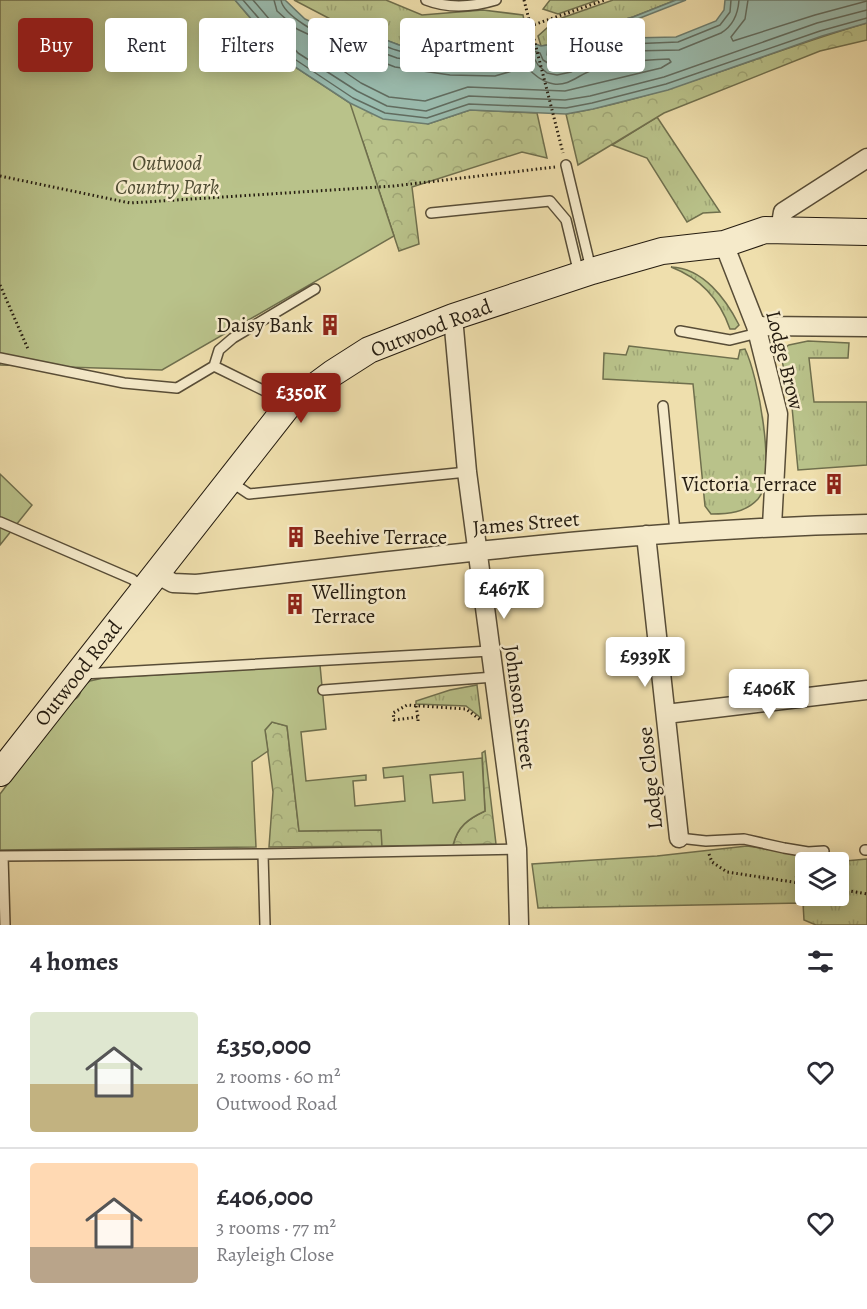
<!DOCTYPE html>
<meta charset="utf-8">
<style>
:root{--surface:#fff;--page:#f7f7f7;--text:#2b2b33;--muted:#7c7c81;--line:#e1e1e2;--accent:#8f2418}
body{margin:0;font-family:Alegreya,serif;background:var(--page);color:var(--text);height:100vh;display:flex;flex-direction:column;font-size:22px;white-space:nowrap}
*{box-sizing:border-box;margin:0}
p{font-size:20px;color:var(--muted)}
.icon{flex:none;width:33px;height:33px;fill:none;stroke:currentColor;stroke-width:2;stroke-linecap:round;stroke-linejoin:round}
.map{position:relative;height:925px;overflow:hidden}
.details{display:flex;flex-direction:column;background:var(--surface);flex:1}
.details>*{flex:none}
.banner{position:absolute;left:18px;top:18px;width:831px;height:54px;display:flex;gap:12px}
.buttons{position:absolute;left:795px;top:852px;display:grid;gap:12px}
.buttons a{display:grid;place-items:center;width:54px;height:54px;border-radius:6px;background:var(--surface);box-shadow:0 3px 15px #0003;font-size:30px}
.price{position:absolute;translate:-50% -51px;padding:0 14px;border-radius:6px;background:#fff;color:#222;font-size:20px;line-height:39px;filter:drop-shadow(0 2px 3px #0008)}
.price::after{content:'';position:absolute;left:50%;top:36px;width:18px;height:14px;margin-left:-9px;background:inherit;clip-path:polygon(0 0,100% 0,50% 100%)}
.price.on{background:var(--accent);color:#fff}
ul{padding:0;list-style:none}
li{display:flex;align-items:center;gap:18px;height:150px;padding:0 30px}
li+li{border-top:2px solid var(--line)}
li span{display:grid;place-items:center;flex:none;width:168px;height:120px;border-radius:6px;color:#555}
li>.icon{margin-inline-start:auto}
span .icon{width:72px;height:72px;fill:#fffc;stroke-width:1}
li b{font-size:26px}
h2{display:flex;justify-content:space-between;align-items:center;height:72px;padding:0 30px;font-size:26px}
.pill{padding:0 21px;border-radius:6px;background:var(--surface);box-shadow:0 3px 15px #0003;font-size:21px;line-height:54px}
.pill.on{background:var(--accent);color:#fff}
.map>svg:first-child{display:block}
.grass{fill:url(#grass-tufts);stroke:#6f6f4d;stroke-width:1.5;fill-rule:evenodd}
.forest{fill:url(#forest-crowns);stroke:#6f6f4d;stroke-width:1.5}
.park{fill:#b9c28a;stroke:#6f6f4d;stroke-width:1.5;fill-rule:evenodd}
.water{fill:#9abcaf;stroke:#6b7c6f;stroke-width:1.5}
.lines{fill:none;stroke-linecap:round;stroke-linejoin:round}
.shore{stroke:#606c60;stroke-width:1.5}
.lane-casing{stroke:#584d37;stroke-width:12}
.street-casing{stroke:#584d37;stroke-width:21}
.secondary-casing{stroke:#251c10;stroke-width:28}
.path{stroke:#251c10;stroke-width:3;stroke-dasharray:1.5 3;stroke-linecap:butt}
.lane{stroke:#f5eaca;stroke-width:9}
.street{stroke:#f5eaca;stroke-width:18}
.secondary{stroke:#f5eaca;stroke-width:26}
.labels{text-anchor:middle;stroke-width:5;stroke-linejoin:round;paint-order:stroke}
.park-label{font-size:21px;font-style:italic;fill:#514e35;stroke:#f5eaca}
.poi-label{font-size:21px;fill:#251c10;stroke:#f5eaca;text-anchor:end}
.street-label{font-size:21px;fill:#251c10;stroke:#f5eaca}
</style>
<div class="map">
<svg width="867" height="925" viewBox="0 0 867 925">
<defs>
<pattern id="grass-tufts" width="24" height="20" patternUnits="userSpaceOnUse" patternTransform="scale(1.5)"><rect width="24" height="20" fill="#b9c28a"/><path d="M3 7l-1-3M5 7V3M7 7l1-3M15 17l-1-3M17 17v-4M19 17l1-3" fill="none" stroke="#9fa676"/></pattern>
<pattern id="forest-crowns" width="20" height="18" patternUnits="userSpaceOnUse" patternTransform="scale(1.5)"><rect width="20" height="18" fill="#b9c28a"/><path d="M2 6a3 3 0 1 1 6 0M12 15a3 3 0 1 1 6 0" fill="none" stroke="#9fa676"/></pattern>
</defs>
<rect width="100%" height="100%" fill="#efdfad"/>
<filter id="stains"><feTurbulence type="fractalNoise" baseFrequency=".00333" numOctaves="4"/><feColorMatrix values="0 0 0 0 .2 0 0 0 0 .09 0 0 0 0 .02 0 0 0 .5 -.17"/></filter>
<radialGradient id="worn" r=".72"><stop offset=".6" stop-color="#630" stop-opacity="0"/><stop offset="1" stop-color="#630" stop-opacity=".3"/></radialGradient>
<path class="grass" d="M 294,0 L 386,0 L 422,15 L 483,10 L 523,15 L 528,41 L 492,54 L 452,52 L 399,45 L 336,22 Z
M 550,0 L 598,0 L 558,14 L 543,9 Z
M 613,0 L 676,0 L 633,17 L 570,35 L 561,43 L 541,46 L 538,36 L 556,20 Z
M 657,117 L 720,212 L 703,213 L 687,222 L 647,158 L 612,145 Z
M 671,267 C 703,268 726,299 739,325 L 735,329 L 730,329 C 720,300 700,278 671,267 Z
M 808,341 L 849,343 L 848,358 L 809,358 L 814,402 L 867,402 L 867,465 L 798,470 L 792,407 L 780,351 L 789,345 Z
M 629,346 L 738,359 L 740,350 L 745,349 C 758,375 777,476 758,499 C 745,513 728,514 711,514 L 705,506 L 693,384 L 603,379 L 604,353 L 626,355 Z
M 477,685 L 481,718 L 466,706 L 416,704 L 416,701 L 450,690 Z
M 747,846 L 845,861 L 867,859 L 867,925 L 816,925 L 804,920 L 803,903 L 538,908 L 532,864 L 657,856 ZM 806,862 L 838,862 L 838,896 L 806,896 Z"/>
<path class="forest" d="M 235,0 L 289,63 L 428,124 L 470,110 L 537,113 L 547,158 L 522,152 L 412,187 L 419,244 L 399,251 L 363,142 L 233,75 Z
M 867,23 L 867,40 L 820,51 L 664,113 L 578,165 L 566,114 C 670,96 766,52 867,23 Z
M 272,722 L 287,726 L 299,831 L 382,830 L 382,846 L 269,847 L 273,792 L 265,730 Z
M 485,751 L 496,844 L 453,845 C 458,826 468,819 485,811 L 482,753 Z"/>
<path class="park" d="M 0,0 L 235,0 L 289,63 L 350,103 L 394,236 L 162,370 L 0,365 Z
M 0,474 L 32,505 L 0,545 Z
M 320,665 L 326,729 L 301,732 L 306,781 L 366,775 L 366,780 L 353,781 L 355,806 L 405,801 L 403,776 L 384,778 L 383,768 L 482,758 L 485,811 C 468,819 458,826 453,845 L 382,846 L 381,830 L 299,831 L 287,726 L 272,722 L 265,730 L 268,751 L 252,762 L 256,847 L 0,850 L 0,794 L 72,700 C 78,699 81,694 81,688 L 90,681 L 103,678 ZM 463,772 L 465,800 L 433,803 L 430,775 Z"/>
<path class="water" d="M 235,0 L 285,0 L 305,19 L 333,32 L 346,33 L 360,30 L 399,45 L 452,52 L 492,54 L 528,41 L 541,46 L 561,43 L 570,35 L 633,17 L 676,0 L 686,0 L 635,20 L 575,37 L 562,45 L 548,47 L 547,55 L 556,62 L 565,60 L 581,50 L 629,38 L 676,37 L 716,21 L 724,10 L 725,0 L 867,0 L 867,23 L 822,36 L 668,90 L 593,109 L 566,114 L 470,110 L 428,124 L 383,119 L 350,103 L 289,63 Z"/>
<g class="lines">
<path class="shore" d="M 243,0 L 293,58 L 353,98 L 385,113 L 427,118 L 469,104 L 566,108 L 592,103 L 666,84 L 820,31 L 867,18
M 253,0 L 298,53 L 357,91 L 387,106 L 426,111 L 469,96 L 565,100 L 590,96 L 664,77 L 817,23 L 867,10
M 274,0 L 277,11 L 297,29 L 331,45 L 359,44 L 397,58 L 452,66 L 494,67 L 529,56 L 534,58 L 538,65 L 547,73 L 557,75 L 571,72 L 587,62 L 631,51 L 679,50 L 721,33 C 733,26 738,14 739,0
M 281,0 C 283,15 321,37 335,38 C 344,39 354,35 362,37 C 374,40 385,47 396,50 C 417,56 471,62 492,60 C 512,57 518,44 540,53 L 543,60 L 556,68 L 568,65 L 584,55 L 629,44 L 678,42 L 720,25 L 730,12 L 731,0
M 748,0 L 745,19 L 731,37 L 733,41 L 815,15 L 867,1
M 359,53 L 395,67 L 450,75 L 495,76 L 526,67 C 534,74 543,83 554,84 C 570,86 579,74 593,70 C 618,62 642,60 669,59 L 671,62 L 661,68 L 565,91 L 468,87 L 425,101 L 389,97 L 361,83 L 323,57 L 326,54 L 347,55 Z"/>
<defs>
<path id="lane" d="M 426,0 C 449,9 473,7 496,0
M 566,165 L 591,269
M 431,213 L 550,201 L 566,220 L 579,274
M 680,331 L 730,340 L 758,333
M 0,358 L 124,383 L 177,388 L 214,366 L 273,395 L 285,405
M 214,366 L 219,350 L 233,338 L 315,289
M 663,406 L 675,532
M 231,482 L 249,494 L 467,472
M 0,522 L 132,579 L 142,587
M 83,674 L 490,651
M 323,690 L 494,677
M 679,838 L 706,841 L 744,839 L 784,848 L 808,852 L 824,851
M 865,850 L 867,850
M 263,854 L 265,925
M 0,856 L 263,854 L 517,849
M 3,856 L 5,925"/>
<path id="street" d="M 780,230 L 783,212 L 867,158
M 724,244 L 756,326 L 778,414 L 772,526
M 453,317 L 467,472 L 517,849 L 519,925
M 756,326 L 867,327
M 646,535 L 679,838
M 156,574 L 173,583 L 196,584 C 419,557 642,529 867,524
M 666,714 L 867,690"/>
<path id="secondary" d="M 0,773 L 287,407 L 333,373 L 369,350 L 453,317 L 592,271 L 662,251 L 724,244 L 765,230 L 867,232"/>
</defs>
<use href="#lane" class="lane-casing"/>
<use href="#street" class="street-casing"/>
<use href="#secondary" class="secondary-casing"/>
<path class="path" d="M 524,0 L 563,153
M 530,26 L 605,0
M 0,176 L 130,203 L 394,186 L 555,167
M 0,285 L 28,349
M 416,706 L 418,717
M 418,721 L 418,717 L 394,720 L 393,713 L 407,705 L 466,709 L 482,721
M 709,854 L 712,862 L 727,872 L 806,884
M 838,889 L 867,894"/>
<use href="#lane" class="lane"/>
<use href="#street" class="street"/>
<use href="#secondary" class="secondary"/>
</g>
<defs>
<symbol id="building-bare" viewBox="-9 -9 18 18"><path d="M-4-6H4V6H1V3H-1V6H-4ZM-2.5-4.3h1.7v1.8h-1.7ZM.8-4.3h1.7v1.8H.8ZM-2.5-1h1.7V.8h-1.7ZM.8-1h1.7V.8H.8Z" fill="#8f2418" stroke="#f5eaca" stroke-width="2.5" paint-order="stroke"/></symbol>
</defs>
<g fill-rule="evenodd">
<use href="#building-bare" x="315" y="310" width="30" height="30"/>
<use href="#building-bare" x="819" y="469" width="30" height="30"/>
<use href="#building-bare" x="281" y="522" width="30" height="30"/>
<use href="#building-bare" x="280" y="589" width="30" height="30"/>
</g>
<g class="labels">
<g class="park-label">
<text x="167" y="170">Outwood<tspan x="167" dy="24">Country Park</tspan></text>
</g>
<g class="poi-label">
<text x="313" y="332">Daisy Bank</text>
<text x="817" y="491">Victoria Terrace</text>
<text x="313" y="544" text-anchor="start">Beehive Terrace</text>
<text x="312" y="599" text-anchor="start">Wellington<tspan x="312" dy="24">Terrace</tspan></text>
</g>
<g class="street-label">
<text transform="translate(431 328) rotate(-21)" y="7">Outwood Road</text>
<text transform="translate(785 360) rotate(76)" y="7">Lodge Brow</text>
<text transform="translate(526 523) rotate(-5)" y="7">James Street</text>
<text transform="translate(78 673) rotate(-52)" y="7">Outwood Road</text>
<text transform="translate(520 707) rotate(82)" y="7">Johnson Street</text>
<text transform="translate(650 778) rotate(-96)" y="7">Lodge Close</text>
</g>
</g>
<rect width="100%" height="100%" filter="url(#stains)"/>
<rect width="100%" height="100%" fill="url(#worn)"/>
</svg>
<div class="buttons">
<a><svg class="icon" aria-label="layers" viewBox="0 0 24 24"><path d="M12 4l9 5-9 5-9-5zM3 14l9 5 9-5"/></svg></a>
</div>
<b class="price on" style="left:301px;top:424px">£350K</b>
<b class="price" style="left:504px;top:620px">£467K</b>
<b class="price" style="left:645px;top:688px">£939K</b>
<b class="price" style="left:769px;top:720px">£406K</b>
<div class="banner">
<a class="pill on">Buy</a>
<a class="pill">Rent</a>
<a class="pill">Filters</a>
<a class="pill">New</a>
<a class="pill">Apartment</a>
<a class="pill">House</a>
</div>
</div>
<section class="details">
<h2>4 homes<svg class="icon" aria-label="filters" viewBox="0 0 24 24"><path d="M4 7h16M4 17h16"/><circle cx="9" cy="7" r="2"/><circle cx="15" cy="17" r="2"/></svg></h2>
<ul>
<li><span style="background:linear-gradient(#dfe7d0 60%,#c2b280 0)"><svg class="icon" aria-label="home" viewBox="0 0 24 24"><path d="M3 11l9-7 9 7M6 9v11h12V9"/></svg></span><div><b>£350,000</b><p>2 rooms · 60 m²</p><p>Outwood Road</p></div><svg class="icon" aria-label="heart" viewBox="0 0 24 24"><path d="M12 20l-8-8c-3-5 5-10 8-4 3-6 11-1 8 4z"/></svg></li>
<li><span style="background:linear-gradient(#ffd9b3 70%,#b9a48a 0)"><svg class="icon" aria-label="home" viewBox="0 0 24 24"><path d="M3 11l9-7 9 7M6 9v11h12V9"/></svg></span><div><b>£406,000</b><p>3 rooms · 77 m²</p><p>Rayleigh Close</p></div><svg class="icon" aria-label="heart" viewBox="0 0 24 24"><path d="M12 20l-8-8c-3-5 5-10 8-4 3-6 11-1 8 4z"/></svg></li>
</ul>
</section>
